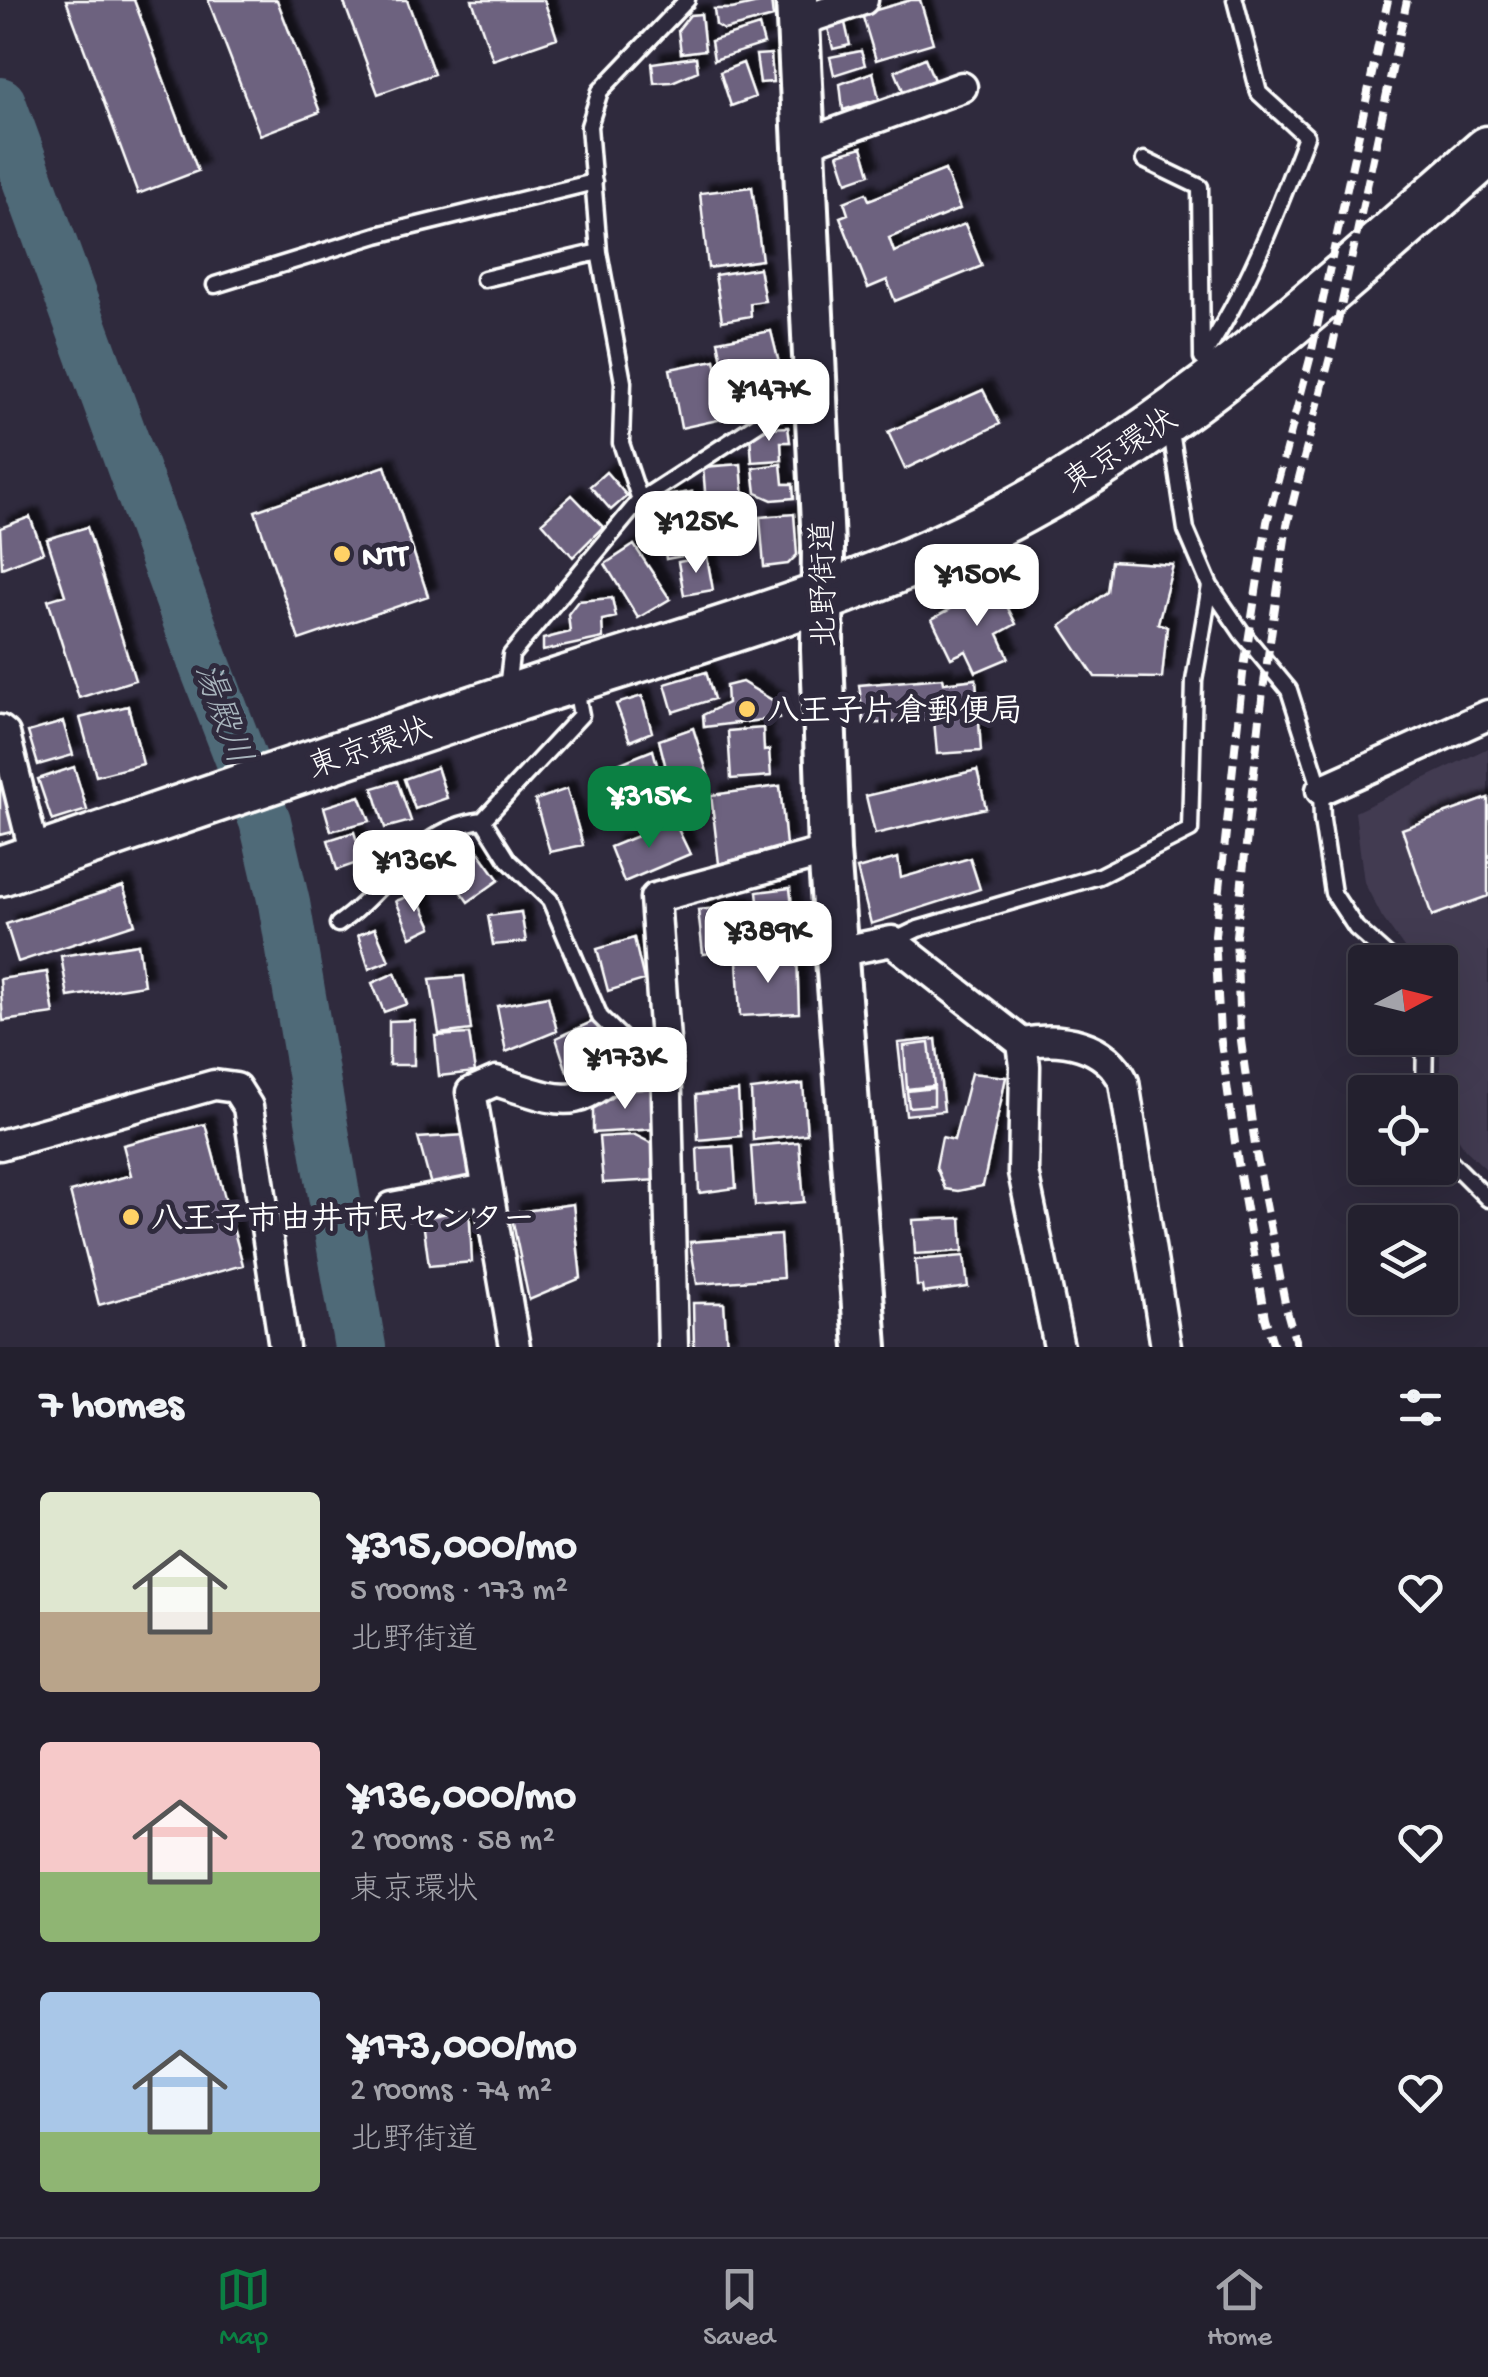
<!DOCTYPE html>
<meta charset="utf-8">
<style>
:root{--surface:#23202e;--page:#2b2836;--text:#f1f3f6;--muted:#a3a3aa;--line:#403e4a;--accent:#0b8043}
body{margin:0;font-family:"Gochi Hand","Klee One",sans-serif;background:var(--page);color:var(--text);height:100vh;display:flex;flex-direction:column;font-size:38px;white-space:nowrap}
*{box-sizing:border-box;margin:0}
p{font-size:32px;color:var(--muted)}
.icon{flex:none;width:55px;height:55px;fill:none;stroke:currentColor;stroke-width:2;stroke-linecap:round;stroke-linejoin:round}
.map{position:relative;height:1347px;overflow:hidden}
.details{display:flex;flex-direction:column;background:var(--surface);flex:1}
.details>*{flex:none}
.needle{width:65px;rotate:83deg}
.buttons{position:absolute;left:1348px;top:945px;display:grid;gap:20px}
.buttons a{display:grid;place-items:center;width:110px;height:110px;border-radius:10px;background:var(--surface);box-shadow:0 10px 40px #0002,0 0 0 2px var(--line);font-size:50px}
.price{position:absolute;translate:-50% -85px;padding:0 22px;border-radius:20px;background:#fff;color:#222;font-size:32px;line-height:65px;filter:drop-shadow(0 2px 5px #0008)}
.price::after{content:'';position:absolute;left:50%;top:60px;width:30px;height:22px;margin-left:-15px;background:inherit;clip-path:polygon(0 0,100% 0,50% 100%)}
.price.current{background:var(--accent);color:#fff}
ul{padding:0;list-style:none}
li{display:flex;align-items:center;gap:30px;height:250px;padding:0 40px}
li span{display:grid;place-items:center;flex:none;width:280px;height:200px;border-radius:10px;color:#555}
li>.icon{margin-inline-start:auto}
span .icon{width:120px;height:120px;fill:#fffc;stroke-width:1}
li b{font-size:42px}
h2{display:flex;justify-content:space-between;align-items:center;height:120px;padding:0 40px;font-size:42px}
.tab-bar{display:flex;justify-content:space-around;align-items:center;height:140px;border-top:2px solid var(--line);background:var(--surface);font-size:28px;color:var(--muted)}
.tab-bar a{display:grid;justify-items:center;gap:5px}
.tab-bar .current{color:var(--accent)}
.map>svg:first-child{display:block}
.built{fill:#423b51}
.lines{fill:none;stroke-linecap:round;stroke-linejoin:round}
.river{stroke:#506a78;stroke-width:52}
.building{fill:#6d627f;stroke:#fff;stroke-width:2.5;filter:url(#shadow)}
.service-casing{stroke:#fff;stroke-width:21}
.minor-casing{stroke:#fff;stroke-width:35}
.secondary-casing{stroke:#fff;stroke-width:48}
.trunk-casing{stroke:#fff;stroke-width:55}
.service{stroke:#2f2a3d;stroke-width:14}
.minor{stroke:#2f2a3d;stroke-width:28}
.secondary{stroke:#2f2a3d;stroke-width:40}
.trunk{stroke:#2f2a3d;stroke-width:48}
.rail{stroke:#fff;stroke-width:8;stroke-dasharray:15 8;stroke-linecap:butt}
.poi-dot{fill:#ffd166;stroke:#2f2a3d;stroke-width:4}
.labels{text-anchor:middle;stroke-width:10;stroke-linejoin:round;paint-order:stroke}
.street-label{font-size:32px;fill:#fff;stroke:#2f2a3d}
.poi-label{font-size:32px;font-weight:bold;fill:#fff;stroke:#2f2a3d;text-anchor:start}
.water-label{font-size:35px;font-style:italic;fill:#a8b4bc;stroke:#2f2a3d}
</style>
<div class="map">
<svg width="1488" height="1347" viewBox="0 0 1488 1347">
<defs>
<filter id="shadow"><feDropShadow dx="9" dy="-9" stdDeviation="2.5" flood-color="#0009"/></filter>
</defs>
<rect width="100%" height="100%" fill="#2f2a3d"/>
<filter id="ink" filterUnits="userSpaceOnUse"><feTurbulence type="fractalNoise" baseFrequency=".01" numOctaves="2"/><feDisplacementMap in="SourceGraphic" scale="20" xChannelSelector="R" yChannelSelector="G"/><feConvolveMatrix kernelMatrix="1 2 1 2 8 2 1 2 1" color-interpolation-filters="sRGB"/></filter>
<g filter="url(#ink)">
<path class="built" d="M 1488,748 L 1488,1171 L 1465,1149 L 1440,1111 L 1440,962 L 1414,962 L 1382,917 L 1364,882 L 1355,812 Z"/>
<g class="lines">
<path class="river" d="M 0,103 L 204,663 L 265,821 L 284,903 L 360,1347"/>
</g>
<path class="building" d="M 66,0 L 134,0 L 198,171 L 138,194 Z
M 208,0 L 277,0 L 320,112 L 260,135 Z
M 343,0 L 407,0 L 434,74 L 378,94 Z
M 472,0 L 544,0 L 557,38 L 493,60 Z
M 771,0 L 773,17 L 724,30 L 716,25 L 714,9 L 732,9 Z
M 911,0 L 920,0 L 933,43 L 876,60 L 862,14 Z
M 701,14 L 705,50 L 681,53 L 678,30 L 690,15 Z
M 845,23 L 850,45 L 833,49 L 828,28 Z
M 759,26 L 764,44 L 714,60 L 711,41 Z
M 861,51 L 865,65 L 834,75 L 830,57 Z
M 771,54 L 773,82 L 760,83 L 756,55 Z
M 696,57 L 698,71 L 672,82 L 654,83 L 652,63 Z
M 925,58 L 934,80 L 904,93 L 895,71 Z
M 743,63 L 755,97 L 731,106 L 720,72 Z
M 873,72 L 879,99 L 843,110 L 840,84 Z
M 862,147 L 870,174 L 847,182 L 838,154 Z
M 945,170 L 960,209 L 889,238 L 894,252 L 965,224 L 982,266 L 895,301 L 887,280 L 868,288 L 840,217 L 848,214 L 844,202 L 866,193 L 869,200 Z
M 752,187 L 762,260 L 708,268 L 700,193 Z
M 759,268 L 765,301 L 750,303 L 751,316 L 722,321 L 715,275 Z
M 771,331 L 788,399 L 732,410 L 718,341 Z
M 715,360 L 727,418 L 681,428 L 670,369 Z
M 983,390 L 1000,424 L 905,469 L 888,432 Z
M 788,427 L 790,442 L 781,442 L 782,460 L 752,462 L 750,435 L 768,428 Z
M 741,464 L 747,535 L 709,538 L 703,467 Z
M 781,464 L 783,484 L 793,484 L 794,498 L 772,500 L 756,493 L 753,468 Z
M 385,466 L 428,596 L 299,640 L 255,511 Z
M 606,472 L 627,496 L 611,510 L 590,486 Z
M 692,492 L 697,521 L 663,526 L 658,497 Z
M 572,495 L 603,527 L 573,557 L 542,522 Z
M 794,514 L 797,555 L 788,564 L 764,567 L 760,517 Z
M 30,517 L 43,552 L 2,568 L 0,528 Z
M 700,526 L 704,552 L 666,559 L 662,532 Z
M 87,527 L 135,680 L 79,698 L 48,600 L 65,595 L 47,539 Z
M 634,545 L 670,599 L 638,618 L 605,564 Z
M 707,557 L 713,590 L 684,595 L 678,562 Z
M 1111,561 L 1173,565 L 1158,623 L 1167,627 L 1162,678 L 1095,677 L 1061,626 L 1107,592 Z
M 996,585 L 1016,624 L 998,634 L 1009,658 L 976,672 L 966,651 L 951,658 L 932,619 Z
M 612,598 L 616,617 L 602,620 L 603,638 L 543,651 L 543,639 L 570,632 L 568,614 L 578,601 Z
M 706,672 L 714,699 L 673,712 L 665,684 Z
M 943,678 L 944,683 L 976,679 L 981,751 L 937,754 L 934,720 L 864,724 L 859,685 Z
M 742,682 L 777,703 L 779,718 L 704,727 L 703,715 L 727,703 L 726,686 Z
M 642,696 L 652,732 L 630,741 L 616,704 Z
M 128,706 L 143,764 L 96,776 L 80,718 Z
M 63,722 L 73,755 L 38,765 L 28,732 Z
M 693,728 L 708,775 L 671,788 L 659,740 Z
M 763,728 L 764,751 L 769,750 L 771,776 L 731,779 L 728,731 Z
M 653,750 L 664,791 L 630,810 L 618,764 Z
M 0,754 L 24,829 L 0,835 Z
M 74,767 L 87,810 L 52,821 L 38,779 Z
M 437,767 L 447,798 L 415,809 L 404,779 Z
M 977,770 L 986,808 L 875,834 L 866,796 Z
M 397,781 L 411,821 L 385,828 L 373,788 Z
M 780,786 L 786,845 L 719,864 L 711,795 Z
M 567,789 L 583,845 L 550,852 L 535,800 Z
M 360,796 L 370,821 L 331,831 L 324,807 Z
M 1488,798 L 1488,896 L 1432,916 L 1402,829 Z
M 674,821 L 690,854 L 624,882 L 610,847 Z
M 354,832 L 363,861 L 337,870 L 328,840 Z
M 476,848 L 499,880 L 468,902 L 445,870 Z
M 898,858 L 901,878 L 970,858 L 980,889 L 871,924 L 857,869 Z
M 123,886 L 135,924 L 18,962 L 6,924 Z
M 790,888 L 796,946 L 763,950 L 757,892 Z
M 416,893 L 432,927 L 411,937 L 396,901 Z
M 742,906 L 747,949 L 703,954 L 698,910 Z
M 521,912 L 526,942 L 493,945 L 488,916 Z
M 375,928 L 389,961 L 369,969 L 358,935 Z
M 634,938 L 644,980 L 608,991 L 597,949 Z
M 138,944 L 144,985 L 68,997 L 61,956 Z
M 797,954 L 799,1013 L 740,1016 L 737,960 Z
M 47,972 L 54,1014 L 3,1021 L 0,979 Z
M 395,973 L 407,1004 L 384,1012 L 372,983 Z
M 464,976 L 471,1030 L 439,1034 L 430,979 Z
M 548,996 L 557,1031 L 506,1052 L 497,1006 Z
M 414,1020 L 414,1065 L 389,1065 L 389,1021 Z
M 596,1020 L 607,1068 L 567,1072 L 556,1038 Z
M 469,1034 L 475,1072 L 439,1076 L 435,1036 Z
M 936,1039 L 944,1111 L 906,1115 L 898,1043 Z
M 929,1043 L 934,1086 L 907,1089 L 904,1046 Z
M 971,1073 L 1006,1077 L 983,1186 L 958,1191 L 945,1189 L 936,1167 L 942,1137 L 954,1140 Z
M 803,1084 L 807,1134 L 753,1140 L 751,1090 Z
M 652,1088 L 656,1129 L 593,1133 L 593,1107 L 614,1092 Z
M 934,1088 L 934,1105 L 909,1107 L 907,1091 Z
M 738,1091 L 741,1136 L 698,1140 L 696,1095 Z
M 205,1124 L 243,1265 L 99,1305 L 70,1192 L 131,1175 L 123,1145 Z
M 466,1135 L 473,1187 L 432,1189 L 418,1138 Z
M 635,1135 L 655,1145 L 659,1180 L 603,1183 L 599,1137 Z
M 799,1142 L 804,1202 L 755,1206 L 751,1146 Z
M 733,1146 L 736,1188 L 699,1193 L 697,1148 Z
M 469,1203 L 472,1262 L 429,1266 L 421,1206 Z
M 573,1204 L 581,1278 L 529,1300 L 511,1213 Z
M 961,1218 L 963,1251 L 915,1254 L 913,1220 Z
M 780,1235 L 783,1278 L 697,1284 L 690,1242 Z
M 964,1256 L 968,1287 L 923,1293 L 922,1286 L 917,1286 L 915,1260 Z
M 693,1303 L 724,1303 L 727,1347 L 694,1347 Z"/>
<g class="lines">
<defs>
<path id="service" d="M 1144,160 L 1200,187 L 1202,357
M 484,279 L 599,252
M 215,285 L 377,235 L 594,182
M 1202,358 C 1248,290 1277,212 1306,136 L 1259,93 L 1235,0
M 1170,424 L 1186,530 L 1210,586 L 1242,633 L 1289,690 L 1321,790 L 1322,820 L 1333,893 L 1356,928 L 1394,962
M 640,500 L 621,443 L 623,382 L 599,252 L 589,126 L 600,91 L 687,0
M 507,689 L 511,655 L 640,500 L 774,413 L 810,403
M 483,820 L 508,860 L 550,900 L 600,1017 L 638,1054
M 338,924 C 389,889 415,828 483,820 L 581,715 L 575,683
M 893,941 L 918,929 L 1099,876 L 1190,830 L 1194,681 L 1210,586
M 1424,1092 L 1425,1038
M 1440,1145 L 1447,1158 L 1488,1199"/>
<path id="minor" d="M 798,22 L 863,0
M 804,144 L 962,87
M 0,730 L 5,734 L 36,859
M 1321,790 L 1488,715
M 837,952 L 892,941 L 1022,1043 L 1025,1066 L 1023,1172 L 1059,1347
M 1022,1043 C 1062,1036 1105,1043 1124,1082 L 1166,1347
M 666,1055 L 673,1347
M 0,1145 L 214,1085 L 236,1088 L 248,1107 L 284,1347
M 392,1207 L 487,1189
M 515,1347 L 471,1092 L 496,1081 C 576,1107 574,1110 638,1054 L 666,1055 L 655,898 L 829,851"/>
<path id="secondary" d="M 797,0 L 823,545 L 822,650 L 829,851 L 866,1347"/>
<path id="trunk" d="M 0,871 C 186,808 371,744 558,683 C 715,632 876,589 1022,509 C 1196,415 1340,280 1488,151"/>
</defs>
<use href="#service" class="service-casing"/>
<use href="#minor" class="minor-casing"/>
<use href="#secondary" class="secondary-casing"/>
<use href="#trunk" class="trunk-casing"/>
<use href="#service" class="service"/>
<use href="#minor" class="minor"/>
<use href="#secondary" class="secondary"/>
<use href="#trunk" class="trunk"/>
<path class="rail" d="M 1274,1347 L 1265,1318 L 1237,1157 L 1220,1035 L 1215,935 L 1243,674 L 1267,522 L 1310,359 L 1388,0
M 1297,1347 L 1286,1308 L 1256,1153 L 1240,1033 L 1236,936 L 1263,690 L 1287,525 L 1332,349 L 1407,0"/>
</g>
</g>
<g class="poi-dot">
<circle cx="342" cy="554" r="10"/>
<circle cx="747" cy="709" r="10"/>
<circle cx="131" cy="1217" r="10"/>
</g>
<g class="labels">
<g class="street-label">
<text transform="translate(1119 449) rotate(-33)" y="11">東京環状</text>
<text transform="translate(822 584) rotate(-91)" y="11">北野街道</text>
<text transform="translate(369 746) rotate(-19)" y="11">東京環状</text>
</g>
<g class="poi-label">
<text x="362" y="565">NTT</text>
<text x="767" y="720">八王子片倉郵便局</text>
<text x="151" y="1228">八王子市由井市民センター</text>
</g>
<g class="water-label">
<text transform="translate(225 713) rotate(70)" y="12">湯殿川</text>
</g>
</g>
</svg>
<div class="buttons">
<a><svg class="needle" viewBox="-14 -14 28 28"><path d="M0-13l5 13h-10z" fill="#e53935"/><path d="M0 13l5-13h-10z" fill="#a3a3aa"/></svg></a>
<a><svg class="icon" aria-label="locate" viewBox="0 0 24 24"><circle cx="12" cy="12" r="6"/><path d="M12 2v4M12 18v4M2 12h4M18 12h4"/></svg></a>
<a><svg class="icon" aria-label="layers" viewBox="0 0 24 24"><path d="M12 4l9 5-9 5-9-5zM3 14l9 5 9-5"/></svg></a>
</div>
<b class="price" style="left:769px;top:444px">¥147K</b>
<b class="price" style="left:696px;top:576px">¥125K</b>
<b class="price" style="left:977px;top:629px">¥150K</b>
<b class="price current" style="left:649px;top:851px">¥315K</b>
<b class="price" style="left:414px;top:915px">¥136K</b>
<b class="price" style="left:768px;top:986px">¥389K</b>
<b class="price" style="left:625px;top:1112px">¥173K</b>
</div>
<section class="details">
<h2>7 homes<svg class="icon" aria-label="filters" viewBox="0 0 24 24"><path d="M4 7h16M4 17h16"/><circle cx="9" cy="7" r="2"/><circle cx="15" cy="17" r="2"/></svg></h2>
<ul>
<li><span style="background:linear-gradient(#dfe7d0 60%,#b9a48a 0)"><svg class="icon" aria-label="home" viewBox="0 0 24 24"><path d="M3 11l9-7 9 7M6 9v11h12V9"/></svg></span><div><b>¥315,000/mo</b><p>5 rooms · 173 m²</p><p>北野街道</p></div><svg class="icon" aria-label="heart" viewBox="0 0 24 24"><path d="M12 20l-8-8c-3-5 5-10 8-4 3-6 11-1 8 4z"/></svg></li>
<li><span style="background:linear-gradient(#f6c9c9 65%,#8fb573 0)"><svg class="icon" aria-label="home" viewBox="0 0 24 24"><path d="M3 11l9-7 9 7M6 9v11h12V9"/></svg></span><div><b>¥136,000/mo</b><p>2 rooms · 58 m²</p><p>東京環状</p></div><svg class="icon" aria-label="heart" viewBox="0 0 24 24"><path d="M12 20l-8-8c-3-5 5-10 8-4 3-6 11-1 8 4z"/></svg></li>
<li><span style="background:linear-gradient(#a9c7e8 70%,#8fb573 0)"><svg class="icon" aria-label="home" viewBox="0 0 24 24"><path d="M3 11l9-7 9 7M6 9v11h12V9"/></svg></span><div><b>¥173,000/mo</b><p>2 rooms · 74 m²</p><p>北野街道</p></div><svg class="icon" aria-label="heart" viewBox="0 0 24 24"><path d="M12 20l-8-8c-3-5 5-10 8-4 3-6 11-1 8 4z"/></svg></li>
</ul>
</section>
<nav class="tab-bar">
<a class="current"><svg class="icon" aria-label="map" viewBox="0 0 24 24"><path d="M3 6l6-2 6 2 6-2v14l-6 2-6-2-6 2zM9 4v14M15 6v14"/></svg>Map</a>
<a><svg class="icon" aria-label="saved" viewBox="0 0 24 24"><path d="M7 4h10v16l-5-4-5 4z"/></svg>Saved</a>
<a><svg class="icon" aria-label="home" viewBox="0 0 24 24"><path d="M3 11l9-7 9 7M6 9v11h12V9"/></svg>Home</a>
</nav>
